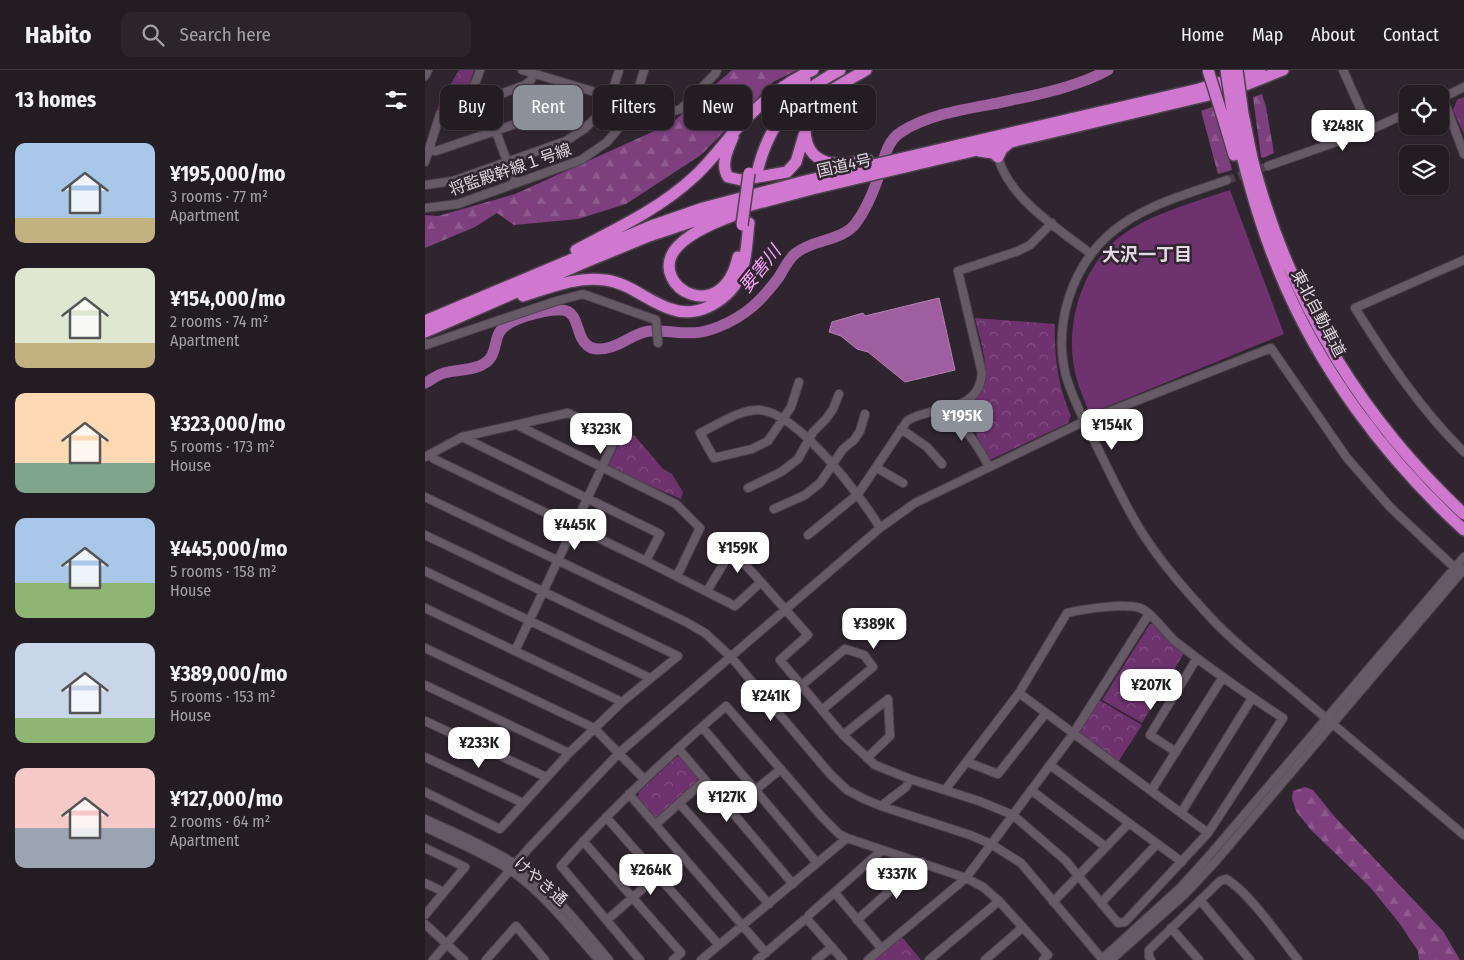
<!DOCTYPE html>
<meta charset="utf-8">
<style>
:root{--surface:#231c23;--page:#2b252b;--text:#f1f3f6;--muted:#a3a1a6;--line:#403a41;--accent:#8c9099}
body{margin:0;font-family:"Fira Sans Condensed","Noto Sans JP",sans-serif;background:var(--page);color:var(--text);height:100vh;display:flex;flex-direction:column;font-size:19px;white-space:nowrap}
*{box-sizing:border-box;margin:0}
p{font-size:16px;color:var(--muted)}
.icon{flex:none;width:28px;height:28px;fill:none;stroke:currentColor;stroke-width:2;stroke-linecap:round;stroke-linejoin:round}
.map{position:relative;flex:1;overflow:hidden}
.drawer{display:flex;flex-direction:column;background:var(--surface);width:425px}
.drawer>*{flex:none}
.banner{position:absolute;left:15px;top:15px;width:475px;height:45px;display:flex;gap:10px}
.tools{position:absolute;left:974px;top:15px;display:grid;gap:10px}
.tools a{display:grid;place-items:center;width:50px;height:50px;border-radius:10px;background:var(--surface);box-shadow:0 1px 4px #0004,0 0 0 1px var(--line);font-size:25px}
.price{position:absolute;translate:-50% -42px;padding:0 11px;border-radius:10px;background:#fff;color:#222;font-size:16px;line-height:32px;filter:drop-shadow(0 1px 2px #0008)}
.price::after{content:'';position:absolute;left:50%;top:30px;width:15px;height:11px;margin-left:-8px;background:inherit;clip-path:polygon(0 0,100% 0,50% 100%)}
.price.selected{background:var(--accent);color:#fff}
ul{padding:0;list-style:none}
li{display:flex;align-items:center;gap:15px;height:125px;padding:0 15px}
li span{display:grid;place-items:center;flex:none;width:140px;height:100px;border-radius:10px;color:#555}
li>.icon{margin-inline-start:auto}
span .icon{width:60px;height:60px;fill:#fffc;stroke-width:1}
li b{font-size:21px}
h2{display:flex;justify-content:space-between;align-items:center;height:60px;padding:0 15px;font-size:21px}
.tag{padding:0 18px;border-radius:10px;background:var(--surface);box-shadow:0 1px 4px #0004,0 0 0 1px var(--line);font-size:18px;line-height:45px}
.tag.selected{background:var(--accent);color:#fff}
header{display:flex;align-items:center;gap:30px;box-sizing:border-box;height:70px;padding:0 25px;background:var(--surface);border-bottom:1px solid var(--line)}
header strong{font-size:24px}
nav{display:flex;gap:28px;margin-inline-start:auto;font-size:18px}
.search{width:350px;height:45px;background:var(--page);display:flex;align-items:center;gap:12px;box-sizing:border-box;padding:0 18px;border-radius:10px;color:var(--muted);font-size:19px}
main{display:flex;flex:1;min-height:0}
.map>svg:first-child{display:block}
.grass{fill:#6e326e}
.forest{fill:url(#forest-firs)}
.park{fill:url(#park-crowns)}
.water{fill:#9f5e9f;stroke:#b283b2}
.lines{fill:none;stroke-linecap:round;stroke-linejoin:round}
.river{stroke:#9f5e9f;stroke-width:11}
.minor-tunnel{stroke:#494049;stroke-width:8;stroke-dasharray:8 4;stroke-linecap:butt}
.minor-casing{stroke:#4b434b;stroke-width:10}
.highway-casing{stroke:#4b434b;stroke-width:14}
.minor{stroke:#655a65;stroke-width:8}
.highway{stroke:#d077d0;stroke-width:11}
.highway-bridge-casing{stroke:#4b434b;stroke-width:14;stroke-linecap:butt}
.highway-bridge{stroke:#d077d0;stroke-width:11}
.labels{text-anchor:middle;stroke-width:5;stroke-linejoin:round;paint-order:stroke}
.street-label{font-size:16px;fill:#dfd9df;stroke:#2f252f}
.neighbourhood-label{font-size:18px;font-weight:bold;fill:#e5d8e4;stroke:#2f252f}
.water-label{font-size:18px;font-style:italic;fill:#ffa6fe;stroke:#2f252f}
</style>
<header>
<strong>Habito</strong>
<div class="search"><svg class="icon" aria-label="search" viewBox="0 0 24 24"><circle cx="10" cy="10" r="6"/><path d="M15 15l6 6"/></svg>Search here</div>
<nav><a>Home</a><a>Map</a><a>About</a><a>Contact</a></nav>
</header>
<main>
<section class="drawer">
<h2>13 homes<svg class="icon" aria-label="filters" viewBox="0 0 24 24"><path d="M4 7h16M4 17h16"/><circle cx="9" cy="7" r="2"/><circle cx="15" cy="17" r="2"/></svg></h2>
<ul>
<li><span style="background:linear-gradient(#a9c7e8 75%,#c2b280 0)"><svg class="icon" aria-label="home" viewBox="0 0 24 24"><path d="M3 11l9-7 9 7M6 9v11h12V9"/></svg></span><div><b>¥195,000/mo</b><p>3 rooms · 77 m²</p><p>Apartment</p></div></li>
<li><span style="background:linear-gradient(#dfe7d0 75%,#c2b280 0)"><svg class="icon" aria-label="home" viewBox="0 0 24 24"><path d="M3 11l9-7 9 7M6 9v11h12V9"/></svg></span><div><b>¥154,000/mo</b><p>2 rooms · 74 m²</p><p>Apartment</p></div></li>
<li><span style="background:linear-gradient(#ffd9b3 70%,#7fa58c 0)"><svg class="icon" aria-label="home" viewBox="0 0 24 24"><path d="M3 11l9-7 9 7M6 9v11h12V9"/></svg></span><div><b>¥323,000/mo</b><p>5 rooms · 173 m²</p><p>House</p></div></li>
<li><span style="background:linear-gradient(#a9c7e8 65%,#8fb573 0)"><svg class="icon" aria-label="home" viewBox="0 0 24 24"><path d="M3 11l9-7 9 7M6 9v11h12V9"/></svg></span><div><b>¥445,000/mo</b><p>5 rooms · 158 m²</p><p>House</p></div></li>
<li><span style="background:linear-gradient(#c9d6e8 75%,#8fb573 0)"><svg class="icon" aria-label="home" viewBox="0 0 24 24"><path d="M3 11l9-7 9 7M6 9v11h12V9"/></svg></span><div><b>¥389,000/mo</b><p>5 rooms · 153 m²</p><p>House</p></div></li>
<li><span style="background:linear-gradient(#f6c9c9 60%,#9aa5b1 0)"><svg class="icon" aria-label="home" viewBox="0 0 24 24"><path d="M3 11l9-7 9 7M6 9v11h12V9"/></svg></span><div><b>¥127,000/mo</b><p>2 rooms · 64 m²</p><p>Apartment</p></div></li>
</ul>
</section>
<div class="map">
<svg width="1039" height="890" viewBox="0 0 1039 890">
<defs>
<pattern id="forest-firs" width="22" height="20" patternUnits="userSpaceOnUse" patternTransform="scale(1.25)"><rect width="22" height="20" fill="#7d3f7d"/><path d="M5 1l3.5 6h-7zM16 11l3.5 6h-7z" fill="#8f5a8f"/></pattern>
<pattern id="park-crowns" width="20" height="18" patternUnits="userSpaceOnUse" patternTransform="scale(1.25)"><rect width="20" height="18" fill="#6e326e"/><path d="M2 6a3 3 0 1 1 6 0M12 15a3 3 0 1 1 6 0" fill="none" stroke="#824f82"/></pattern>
</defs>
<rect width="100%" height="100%" fill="#2f252f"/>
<path class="grass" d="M 805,120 L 859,264 L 669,342 L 663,340 C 658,326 651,312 649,297 C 640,247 661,186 706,159 C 736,141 772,131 805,120 Z"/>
<path class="forest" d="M 307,0 L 372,0 L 348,12 L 276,85 L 201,134 L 153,149 L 89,155 L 72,143 L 50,157 L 0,178 L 0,145 L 13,146 L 90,124 L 247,53 Z
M 837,24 L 841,37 L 849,83 L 838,88 L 836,87 L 828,27 Z
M 790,36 L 807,100 L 793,104 L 776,41 Z
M 880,717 L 888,720 L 909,746 L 1018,861 L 1035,890 L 994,890 L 993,881 L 975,854 L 945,817 L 886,760 L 871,741 L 867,728 L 868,721 Z"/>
<path class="park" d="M 34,0 L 49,0 L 39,34 L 36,37 L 15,41 L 12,40 L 14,34 Z
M 1039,27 L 1039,64 L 1028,40 L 1032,30 Z
M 550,248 L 630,254 C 629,287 633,316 646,346 L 643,353 L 565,390 L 550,362 L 528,339 C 534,336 541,334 546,331 C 573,315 555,272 550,248 Z
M 200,362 L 210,366 L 238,399 L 247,404 L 258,422 L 256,429 L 187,399 L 184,394 Z
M 725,554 L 729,554 L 759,583 L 717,653 L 677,630 Z
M 674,630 L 717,655 L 693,692 L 655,665 L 654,661 Z
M 252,686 C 261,688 272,703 273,712 L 236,746 L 230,747 L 213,727 L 214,722 Z
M 477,867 L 496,890 L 450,890 Z"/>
<path class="water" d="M 514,228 L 530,300 L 480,312 L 443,282 L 432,279 L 416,266 L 404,262 L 407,252 L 438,243 L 440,246 Z"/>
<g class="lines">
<path class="river" d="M 0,313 C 6,310 12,305 19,303 C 32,299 49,301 60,293 C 71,286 69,273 74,263 C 81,249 121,239 136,240 C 155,240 150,266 162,275 C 168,281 179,279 186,277 C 200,273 211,262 225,261 C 251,260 267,268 293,257 C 321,246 336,231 354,207 C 359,199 363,189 371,183 C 388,169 418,171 431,153 C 440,141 447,125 452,111 C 458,95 460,72 476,62 C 504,44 541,39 573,33 C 610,25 650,18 683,0"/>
<path class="minor-tunnel" d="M 802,110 L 843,96"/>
<defs>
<path id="minor" d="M 97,0 L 236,42 L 245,42 L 256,39 L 290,4 L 292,0
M 918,0 L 945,60
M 0,6 L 3,0
M 1018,28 L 1039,84
M 59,29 L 90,113
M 1015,29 L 1039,17
M 42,36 L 55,0
M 4,80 L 11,81 L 123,43 C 135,35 142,29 147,15
M 573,87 C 584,129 634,159 666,184
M 0,92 L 15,44 L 27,42 L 100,15 L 106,10 L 108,4
M 843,96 L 945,60 L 982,43
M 802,110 C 763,124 719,135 687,162 C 646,197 628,255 641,306 C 649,334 664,359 676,385 C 689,411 701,437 716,461 C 736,493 762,522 787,549 C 814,578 847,602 876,627 C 930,673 984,719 1039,765
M 0,115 L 28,111 L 141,71 L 159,59 L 176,43 L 186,26 L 194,0
M 0,138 L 33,134 L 156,90 L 182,72 L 199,52 L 209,34 L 219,0
M 1039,190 L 930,238 C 962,289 996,340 1039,382
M 0,273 L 1,275 L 128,232 L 158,224 L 231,250 L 233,273
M 374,312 L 366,337 L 343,371 L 327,379 L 289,388 L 275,363 C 292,355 315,339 335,340 C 372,342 437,427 455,458
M 519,340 C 542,360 550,370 564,397
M 92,355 L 251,434 L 275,458 L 252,506
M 476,359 L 502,377 L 517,394
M 37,367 L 235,464 L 221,491
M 5,384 L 9,389 L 221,491 L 310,536 L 336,512 L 383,565 L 355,590 L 418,665 L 450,695 L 485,709 L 554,731 L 588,745 L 640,790 L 693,853 L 700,852 L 783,763 L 858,648 C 821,624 785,599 751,572 C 740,563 727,542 715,538 C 699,533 659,539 642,543 L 594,623 L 520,720
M 0,387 L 37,367 L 143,343 L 158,350 L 189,372 L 90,581
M 452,398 L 478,413
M 323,418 L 356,402 L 373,389 L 388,362 L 401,349 L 408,339 L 414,324
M 0,427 L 205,525 L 261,552 L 280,563 L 306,587 L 405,704 L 422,720 L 439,729 L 456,736 L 545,765 L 566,774 L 596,793 L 678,890
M 349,439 L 380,425 L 395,413 L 418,379 L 429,370 L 435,361 L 440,344
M 0,465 L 253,586 L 197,632 L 144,683 L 75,759 L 0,722
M 383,465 L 433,424 L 482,351 C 508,334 554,345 557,303 L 533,201 L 593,181 L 605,175 L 627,153
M 0,501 L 225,608
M 282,521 L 307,480 L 336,512
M 0,538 L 197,632
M 0,578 L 169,658 L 219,709
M 0,615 L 144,683
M 377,615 L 420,579 L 439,585 L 448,597 L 397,640
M 594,623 L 756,743 L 827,628
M 0,651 L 121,707
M 277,657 L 392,793
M 418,665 L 463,629 L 465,666 L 442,688
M 253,678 L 368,814
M 751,682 L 725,665 L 772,588
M 0,687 L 98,733
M 542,692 L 573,704 L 621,643
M 625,695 L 757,792
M 606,720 L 681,777
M 726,721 L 798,607
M 204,724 L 341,883
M 254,733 L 344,834
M 456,736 L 481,717 L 485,709
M 306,740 L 356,699
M 756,743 L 783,763
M 181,747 L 294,875
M 0,749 C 30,763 62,776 90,794 C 127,819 155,856 184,890
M 231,754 L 280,710
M 0,757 C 28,771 59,783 85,800 C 119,823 147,860 174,890
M 158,771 L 256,883 L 248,890
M 0,778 L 40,797 L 0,845
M 0,813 L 19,822
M 410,823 L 456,878
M 775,830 L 825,890
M 628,832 L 704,753
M 676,833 L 732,774
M 382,849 L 384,845 L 457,780
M 182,850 L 256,785
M 432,850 L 497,792
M 0,854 L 39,890
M 746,858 L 774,890
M 8,890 L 104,778 L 194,683 L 455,458 L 490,433 L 660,351 L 846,278 L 922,388 L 965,437 L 1030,498
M 61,890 L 91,856 L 120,890
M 215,890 L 136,796 C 187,738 243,686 301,636 L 398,748 L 414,764 L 422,768 L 541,808 L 558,817 L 574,831 L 623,885 L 618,890
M 276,890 L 422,768
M 332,890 L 379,850 L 382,849 L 418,890
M 391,890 L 407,877
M 443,890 L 541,808 L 648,664 L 724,544
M 504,890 L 574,831
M 560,890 L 598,857
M 676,890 L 755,818 L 784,786 L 1039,487
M 686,890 L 760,824 L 790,792 L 1039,499
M 726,890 L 724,887 L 724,880 L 795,811 L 801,809 C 823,821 856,869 873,890"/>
<path id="highway" d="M 441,0 C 424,10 403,20 390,35 C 374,54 377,87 405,93 C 418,95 431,92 443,90
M 350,42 L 365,23 L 380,10
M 818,44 C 823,66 826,88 833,110 C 870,239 941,353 1039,444
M 808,46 C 819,98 833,150 853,199 C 893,298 960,388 1039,460
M 798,48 L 809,85
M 308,67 C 303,79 295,95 303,107 L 316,110 L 362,102 L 371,92 L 379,65
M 554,81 L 568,83 L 573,87 L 577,79 L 584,73
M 332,103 C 344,52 369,24 415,0
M 307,146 C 288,153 261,164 249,181 C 225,217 297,258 313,187
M 151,180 C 193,158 236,138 270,106 C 284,93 296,77 308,63 C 330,37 357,14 388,0
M 98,226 C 124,218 151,206 180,210 C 205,213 223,232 246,239 C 259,244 275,242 287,235 C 322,216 320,188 324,153
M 0,251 L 226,156 L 278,138 L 380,111 L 774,19 L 835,0
M 0,262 L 163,191 L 224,166 L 281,147 L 387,119 L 784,25 L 818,16 L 858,0"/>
</defs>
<use href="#minor" class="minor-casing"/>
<use href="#highway" class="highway-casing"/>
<use href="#minor" class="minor"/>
<use href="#highway" class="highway"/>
<defs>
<path id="highway-bridge" d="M 783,0 L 798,48
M 801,0 L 808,46
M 812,0 L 818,44
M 317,155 L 324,103"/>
</defs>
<use href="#highway-bridge" class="highway-bridge-casing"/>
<use href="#highway-bridge" class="highway-bridge"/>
</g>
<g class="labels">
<g class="street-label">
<text transform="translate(419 95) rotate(-13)" y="6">国道4号</text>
<text transform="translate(85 99) rotate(-19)" y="6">将監殿幹線１号線</text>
<text transform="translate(894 243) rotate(62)" y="6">東北自動車道</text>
<text transform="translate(116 811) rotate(41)" y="6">けやき通</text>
</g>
<g class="neighbourhood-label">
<text x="722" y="191">大沢一丁目</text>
</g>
<g class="water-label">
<text transform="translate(335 199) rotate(-51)" y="6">要害川</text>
</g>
</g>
</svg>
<div class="tools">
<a><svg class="icon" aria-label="locate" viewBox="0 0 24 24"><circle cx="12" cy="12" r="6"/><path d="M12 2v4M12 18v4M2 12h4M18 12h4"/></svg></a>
<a><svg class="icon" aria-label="layers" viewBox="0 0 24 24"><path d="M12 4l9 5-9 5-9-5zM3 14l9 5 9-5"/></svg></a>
</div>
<b class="price" style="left:918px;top:82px">¥248K</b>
<b class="price selected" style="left:537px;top:372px">¥195K</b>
<b class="price" style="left:687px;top:381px">¥154K</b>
<b class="price" style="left:176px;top:385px">¥323K</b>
<b class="price" style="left:150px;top:481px">¥445K</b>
<b class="price" style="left:313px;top:504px">¥159K</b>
<b class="price" style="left:449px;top:580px">¥389K</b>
<b class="price" style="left:726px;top:641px">¥207K</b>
<b class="price" style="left:346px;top:652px">¥241K</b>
<b class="price" style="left:54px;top:699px">¥233K</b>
<b class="price" style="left:302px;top:753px">¥127K</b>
<b class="price" style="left:226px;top:826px">¥264K</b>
<b class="price" style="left:472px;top:830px">¥337K</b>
<div class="banner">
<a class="tag">Buy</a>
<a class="tag selected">Rent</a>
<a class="tag">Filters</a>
<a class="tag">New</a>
<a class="tag">Apartment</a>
</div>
</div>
</main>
